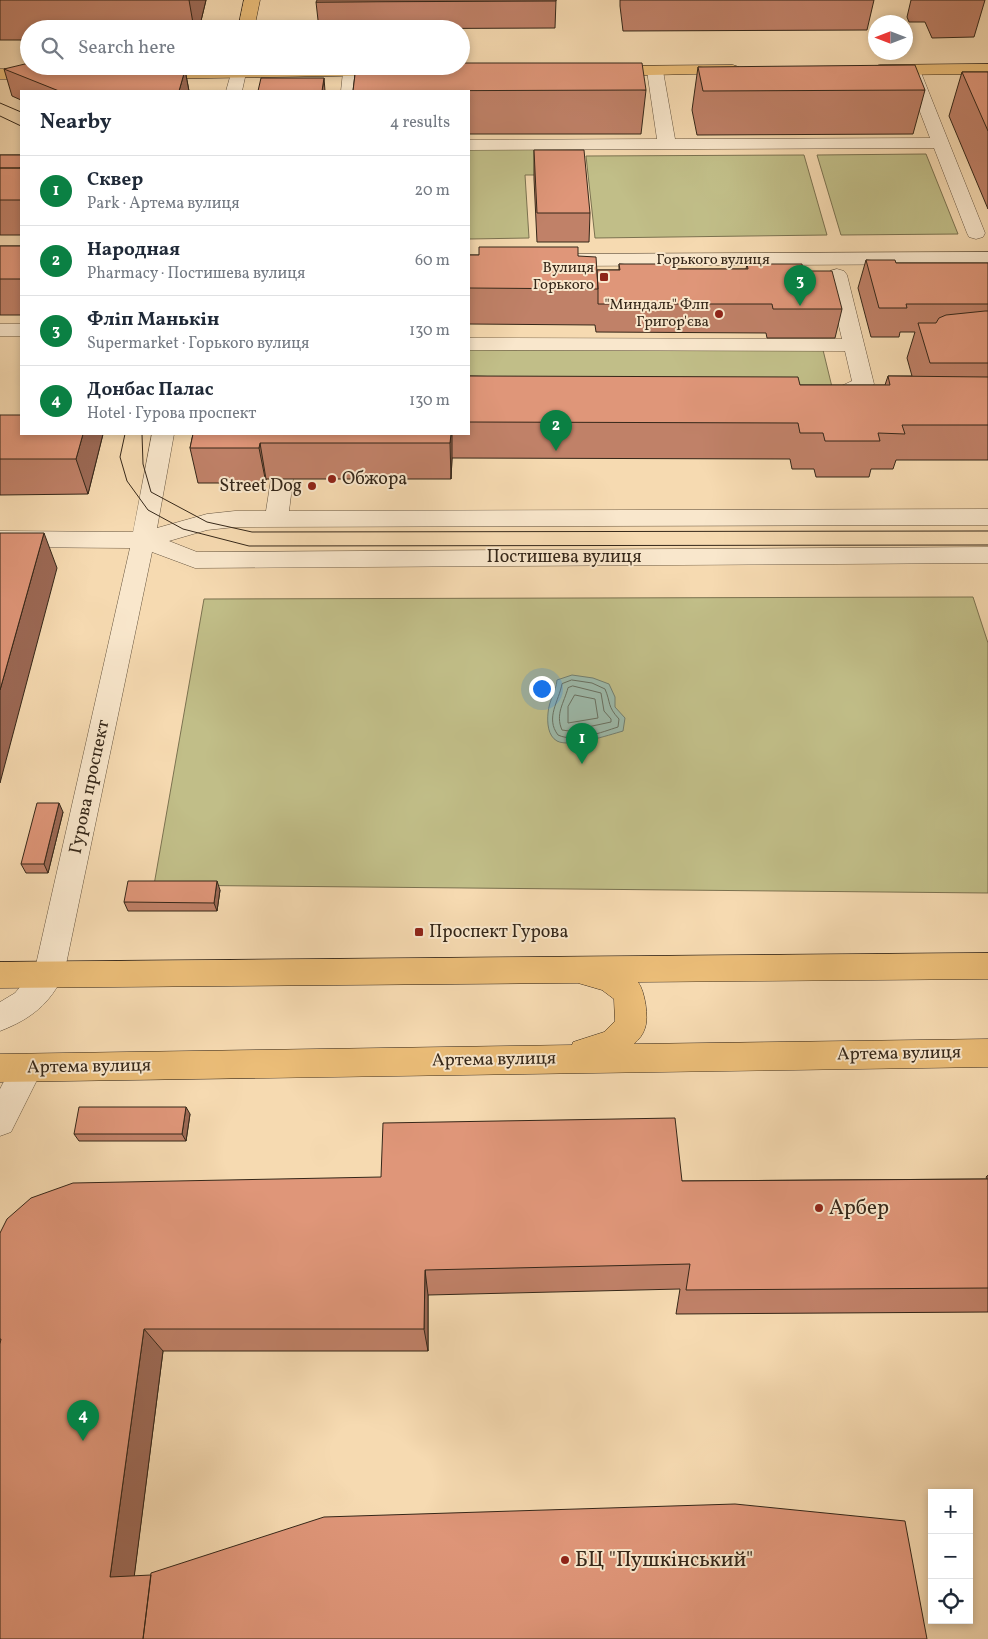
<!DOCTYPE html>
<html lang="en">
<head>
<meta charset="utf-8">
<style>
	:root { --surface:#fff; --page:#f6f6f7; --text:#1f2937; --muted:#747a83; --line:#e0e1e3; --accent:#0b8043 }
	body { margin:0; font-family:Vollkorn,serif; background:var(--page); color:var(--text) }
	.controls { position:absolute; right:15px; bottom:15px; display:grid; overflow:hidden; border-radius:0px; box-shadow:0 2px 8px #0003 }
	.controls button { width:45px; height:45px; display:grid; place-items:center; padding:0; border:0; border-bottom:1px solid var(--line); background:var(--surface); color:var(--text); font:25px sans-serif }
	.compass { position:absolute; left:868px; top:15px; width:45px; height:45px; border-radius:50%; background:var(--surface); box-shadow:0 2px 8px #0003; rotate:270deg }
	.you { position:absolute; left:541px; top:688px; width:18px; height:18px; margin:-12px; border:4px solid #fff; border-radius:50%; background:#1a73e8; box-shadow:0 0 0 8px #1a73e833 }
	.badge { display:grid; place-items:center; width:32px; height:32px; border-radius:50%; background:var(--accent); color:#fff; font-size:16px; font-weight:700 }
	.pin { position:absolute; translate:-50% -41px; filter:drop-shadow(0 1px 2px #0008) }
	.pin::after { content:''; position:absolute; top:26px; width:18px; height:15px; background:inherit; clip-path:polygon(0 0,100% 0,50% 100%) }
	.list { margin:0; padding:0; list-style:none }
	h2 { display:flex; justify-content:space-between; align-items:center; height:65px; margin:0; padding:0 20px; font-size:21px }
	h2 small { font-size:16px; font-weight:400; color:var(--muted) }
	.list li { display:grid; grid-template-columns:32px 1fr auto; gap:15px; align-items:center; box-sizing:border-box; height:70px; padding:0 20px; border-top:1px solid var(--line) }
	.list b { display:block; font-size:19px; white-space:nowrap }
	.list p { margin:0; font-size:16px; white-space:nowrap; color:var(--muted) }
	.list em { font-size:16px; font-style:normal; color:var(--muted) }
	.icon { flex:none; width:28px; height:28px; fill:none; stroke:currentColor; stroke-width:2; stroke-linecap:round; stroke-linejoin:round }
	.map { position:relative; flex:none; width:988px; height:1639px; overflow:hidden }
	.search { position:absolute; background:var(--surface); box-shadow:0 2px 8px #0003; left:20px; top:20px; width:450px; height:55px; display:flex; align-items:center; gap:12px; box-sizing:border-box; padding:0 18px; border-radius:28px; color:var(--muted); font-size:19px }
	.panel { position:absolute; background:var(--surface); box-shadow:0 2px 8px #0003; left:20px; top:90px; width:450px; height:345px; border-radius:0px }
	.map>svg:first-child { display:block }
	.green { fill:#c1be88; stroke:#7b7250 }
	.water { fill:#9dbbac; stroke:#738071 }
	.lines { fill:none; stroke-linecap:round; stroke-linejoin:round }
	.shore { stroke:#697162; stroke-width:1 }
	.minor-casing { stroke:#65543f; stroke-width:1 }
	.major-casing { stroke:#352719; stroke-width:1 }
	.minor { fill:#f9e7cc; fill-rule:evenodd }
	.major { fill:#ebbd78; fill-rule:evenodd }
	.tram { stroke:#352719; stroke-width:1 }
	.wall { fill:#c08168; stroke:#352719 }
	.shaded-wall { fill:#9c6955; stroke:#352719 }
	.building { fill:#df9679; stroke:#352719 }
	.poi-dot { fill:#8f2418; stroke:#f9e7cc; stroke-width:2 }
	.labels { text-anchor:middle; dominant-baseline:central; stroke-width:4; stroke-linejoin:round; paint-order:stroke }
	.far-street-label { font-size:15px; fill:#352719; stroke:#f9e7cc }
	.far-poi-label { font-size:15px; fill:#352719; stroke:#f9e7cc; text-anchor:end }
	.poi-label { font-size:18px; fill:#352719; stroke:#f9e7cc; text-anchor:start }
	.street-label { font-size:18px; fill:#352719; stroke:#f9e7cc }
	.near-poi-label { font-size:21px; fill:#352719; stroke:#f9e7cc; text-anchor:start }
</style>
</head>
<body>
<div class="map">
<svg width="988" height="1639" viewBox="0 0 988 1639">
	<rect width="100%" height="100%" fill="#f6dab1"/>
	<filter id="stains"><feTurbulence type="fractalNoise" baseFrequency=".004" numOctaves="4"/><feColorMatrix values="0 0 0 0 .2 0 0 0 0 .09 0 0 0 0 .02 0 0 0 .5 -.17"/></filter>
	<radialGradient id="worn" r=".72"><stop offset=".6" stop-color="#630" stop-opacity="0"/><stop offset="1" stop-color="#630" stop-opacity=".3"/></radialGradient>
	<path class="green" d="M 577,148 L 579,175 L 525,175 L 529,238 L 469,239 L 469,149 Z
		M 926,154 L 958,234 L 841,235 L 817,155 Z
		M 804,155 L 827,235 L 595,238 L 586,156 Z
		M 469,349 L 823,350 L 832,387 L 469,386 Z
		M 973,597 L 988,643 L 988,893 L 154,885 L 204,599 Z"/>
	<path class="water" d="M 572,675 L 593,678 L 609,684 L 615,697 L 615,707 L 625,718 L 623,731 C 609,735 570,748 557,741 C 548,736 547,723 548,713 C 549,700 556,692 557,680 Z"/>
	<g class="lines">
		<path class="shore" d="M 572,680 L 592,683 L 605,689 C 611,703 607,706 619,719 L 618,727 C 602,732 575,743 558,735 C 545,718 559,701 562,684 Z
			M 573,686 L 601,693 L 604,711 L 611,719 L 611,722 L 569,731 L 562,730 C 555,714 564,703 568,688 Z
			M 575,695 L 595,699 L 598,718 L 568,723 L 568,707 Z"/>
		<g class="minor-casing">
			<path id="minor" d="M 912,65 L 918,67 L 920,70 L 985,233 L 983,237 L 976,239 L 969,237 L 967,233 L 934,148 L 469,150 L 469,140 L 657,139 L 647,71 L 649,68 L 661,68 L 663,71 L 675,139 L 930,138 L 904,70 L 906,67 Z
				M 351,67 L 357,69 L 359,72 L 357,91 L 341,91 L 343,72 L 345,69 Z
				M 238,68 L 244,70 L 246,73 L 242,91 L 226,91 L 232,70 Z
				M 988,252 L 988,264 L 560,266 L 553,264 L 550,260 L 553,256 L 560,254 Z
				M 837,269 L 844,271 L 847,275 L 874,384 C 863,401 835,403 818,399 L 814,394 L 818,389 L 839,387 L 852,381 L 845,351 L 469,350 L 469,338 L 842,339 L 827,275 L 830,271 Z
				M 0,324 L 21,324 L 21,336 L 0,336 Z
				M 152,434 L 174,434 L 157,528 L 207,514 L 235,511 L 266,511 L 271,479 L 274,474 L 282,471 L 290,474 L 293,479 L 289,511 L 988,509 L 988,525 L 235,527 L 207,530 L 169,541 L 197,552 L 988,547 L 988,563 L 195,568 L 152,552 L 64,974 C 50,1004 31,1019 0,1031 L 0,1002 L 15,993 L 35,969 L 130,548 L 0,547 L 0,531 L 133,532 Z
				M 27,1054 L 38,1058 L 43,1068 L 11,1132 L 0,1136 L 0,1089 L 16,1058 Z"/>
		</g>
		<g class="major-casing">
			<path id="major" d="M 244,0 L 260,0 L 254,29 L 238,29 Z
				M 988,64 L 988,74 L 879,75 L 873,73 L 871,70 L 873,67 L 879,65 Z
				M 733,65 L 739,67 L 741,70 L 739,73 L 606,76 L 600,74 L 598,71 L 600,68 L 606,66 Z
				M 393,67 L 399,69 L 401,72 L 399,75 L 149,79 L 143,77 L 141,74 L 143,71 L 149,69 Z
				M 0,69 L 43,69 L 49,71 L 51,74 L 49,77 L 43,79 L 0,79 Z
				M 988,953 L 988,979 L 638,982 C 645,991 649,1018 645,1028 C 643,1035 639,1039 634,1044 L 988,1039 L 988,1067 L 0,1082 L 0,1054 L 572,1045 L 573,1042 L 604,1032 L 615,1021 L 614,999 L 602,990 L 578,983 L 0,988 L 0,962 Z"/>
		</g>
		<use href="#minor" class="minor"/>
		<use href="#major" class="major"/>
		<path class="tram" d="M 0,103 L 21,112
			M 0,116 L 21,126
			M 125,434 L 120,457 L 127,481 L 148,510 L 183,529 L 249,546 L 988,545
			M 142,434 L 143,464 L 151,492 L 207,522 L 252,532 L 988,531"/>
	</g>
	<path class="wall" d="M 0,0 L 206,0 L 199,29 L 29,29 L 29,40 L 0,40 Z
		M 556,0 L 555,28 L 319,29 L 316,2 Z
		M 620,0 L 874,0 L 867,30 L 623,31 L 620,6 Z
		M 911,0 L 985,0 L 974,37 L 932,38 L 925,22 L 909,22 L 907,17 Z
		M 356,66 L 646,90 L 641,134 L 469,134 L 469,91 L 353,91 Z
		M 698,67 L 925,90 L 913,134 L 697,135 L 692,110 Z
		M 4,69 L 96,71 L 185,70 L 189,91 L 21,91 L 21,100 L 12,96 Z
		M 962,72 L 988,72 L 988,209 L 949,116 Z
		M 534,150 L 590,213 L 589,242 L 537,242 L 534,179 Z
		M 0,155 L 21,155 L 21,235 L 0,235 Z
		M 0,246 L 21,246 L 21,315 L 0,315 Z
		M 469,255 L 578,256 L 597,270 L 619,270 L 619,264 L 676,269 L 746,269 L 747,264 L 803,271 L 842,309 L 835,338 L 767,338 L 766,333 L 596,332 L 595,325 L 469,324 Z
		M 866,260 L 896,263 L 988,263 L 988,460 L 896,460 L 893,469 L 871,469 L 869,477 L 816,477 L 814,469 L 792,469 L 790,459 L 452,458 L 451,479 L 266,479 L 266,483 L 198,483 L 190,448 L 193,434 L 469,434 L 469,376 L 800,385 L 885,385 L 888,376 L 912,376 L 907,358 L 915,332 L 900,332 L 899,337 L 871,337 L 858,288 Z
		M 0,415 L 21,434 L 103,434 L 88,494 L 0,495 Z
		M 63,812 L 48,873 L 26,873 L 21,864 Z
		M 220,890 L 217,911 L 128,911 L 124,902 Z
		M 190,1114 L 186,1141 L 79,1141 L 74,1134 Z
		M 988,1175 L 988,1312 L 676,1314 L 680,1289 L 428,1295 L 428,1351 L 163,1351 L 134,1576 L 0,1639 L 0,1233 L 682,1181 L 987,1179 L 986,1177 Z"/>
	<path class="shaded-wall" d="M 189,0 L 206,0 L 199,29 L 194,29 Z
		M 87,66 L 95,66 L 101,91 L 72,71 Z
		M 185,70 L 189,91 L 179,91 Z
		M 324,78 L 325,91 L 322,91 Z
		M 83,434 L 103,434 L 88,494 L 76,459 Z
		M 451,434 L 452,434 L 452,458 L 451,479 L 450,443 Z
		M 260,443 L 266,479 L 266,483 L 259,448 Z
		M 44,533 L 57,568 L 0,783 L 0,690 Z
		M 59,803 L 63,812 L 48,873 L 44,864 Z
		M 217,881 L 220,890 L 217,911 L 214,903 Z
		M 186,1107 L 190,1114 L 186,1141 L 182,1134 Z
		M 425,1270 L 428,1295 L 428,1351 L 424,1329 Z
		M 144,1329 L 163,1351 L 133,1586 L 110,1577 Z"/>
	<path class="building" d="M 317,0 L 556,0 L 556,1 L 316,2 Z
		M 29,63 L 29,66 L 87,66 L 72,71 L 185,70 L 179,91 L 59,91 L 4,69 Z
		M 461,63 L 642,63 L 646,90 L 353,91 L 356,66 L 461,66 Z
		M 915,65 L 925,90 L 703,91 L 698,67 Z
		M 962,72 L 988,72 L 988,131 Z
		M 261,78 L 324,78 L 322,91 L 258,91 Z
		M 534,150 L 584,150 L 590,213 L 537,213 Z
		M 0,155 L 21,155 L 21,165 L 20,168 L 0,168 Z
		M 0,168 L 21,168 L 21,200 L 0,200 Z
		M 0,246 L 21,246 L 21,279 L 0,279 Z
		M 479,247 L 578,247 L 578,256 L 596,257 L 598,289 L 469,288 L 469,255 L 479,255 Z
		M 866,260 L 895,260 L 896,263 L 988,263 L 988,304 L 906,304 L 907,308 L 879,308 Z
		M 619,264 L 675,264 L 676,269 L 748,269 L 747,264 L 802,264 L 803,271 L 832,271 L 842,309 L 773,309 L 772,304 L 598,304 L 598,289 L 597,270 L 620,270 Z
		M 985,311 L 988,311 L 988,363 L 930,363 L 918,323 L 936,323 L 939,318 L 946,315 Z
		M 469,376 L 798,377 L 800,385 L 890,385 L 888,376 L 988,377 L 988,425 L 902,425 L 905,434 L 878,433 L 880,441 L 825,441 L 823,433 L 800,433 L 798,423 L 469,422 Z
		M 0,415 L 21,415 L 21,434 L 83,434 L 76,459 L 0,459 Z
		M 193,434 L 451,434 L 450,443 L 260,443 L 259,448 L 190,448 Z
		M 0,533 L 44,533 L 0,690 Z
		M 37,803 L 59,803 L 44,864 L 21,864 Z
		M 128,881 L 217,881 L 214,903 L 124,902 Z
		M 79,1107 L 186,1107 L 182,1134 L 74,1134 Z
		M 675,1118 L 682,1181 L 988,1179 L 988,1288 L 686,1290 L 690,1264 L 425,1270 L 424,1329 L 144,1329 L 110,1577 L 151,1575 L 143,1639 L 0,1639 L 0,1344 L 1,1339 L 0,1339 L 0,1233 L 7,1219 L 31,1198 L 73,1183 L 381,1177 L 383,1123 Z
		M 735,1504 L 905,1521 L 927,1639 L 143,1639 L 151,1573 L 324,1517 Z"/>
	<g class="poi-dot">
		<rect x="599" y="272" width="10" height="10" rx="2.5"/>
		<circle cx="719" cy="314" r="5"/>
		<circle cx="332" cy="479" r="5"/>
		<circle cx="312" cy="486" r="5"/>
		<rect x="414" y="927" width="10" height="10" rx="2.5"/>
		<circle cx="819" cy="1208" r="5"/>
		<circle cx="565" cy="1560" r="5"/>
	</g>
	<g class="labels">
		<g class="far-street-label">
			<text x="713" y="260">Горького вулиця</text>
		</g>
		<g class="far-poi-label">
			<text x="594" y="268">Вулиця<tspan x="594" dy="17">Горького</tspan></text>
			<text x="709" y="305">"Миндаль" Флп<tspan x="709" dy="17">Григор'єва</tspan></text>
		</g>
		<g class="poi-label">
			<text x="342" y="479">Обжора</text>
			<text x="302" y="486" text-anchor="end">Street Dog</text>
			<text x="429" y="932">Проспект Гурова</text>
		</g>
		<g class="street-label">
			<text x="564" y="557">Постишева вулиця</text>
			<text transform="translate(90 787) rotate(-78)">Гурова проспект</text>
			<text transform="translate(899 1054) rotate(-1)">Артема вулиця</text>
			<text transform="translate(494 1060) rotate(-1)">Артема вулиця</text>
			<text transform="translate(89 1067) rotate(-1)">Артема вулиця</text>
		</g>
		<g class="near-poi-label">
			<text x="829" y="1208">Арбер</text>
			<text x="575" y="1560">БЦ "Пушкінський"</text>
		</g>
	</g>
	<rect width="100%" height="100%" filter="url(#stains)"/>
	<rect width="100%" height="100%" fill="url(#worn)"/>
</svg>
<div class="controls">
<button>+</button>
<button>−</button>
<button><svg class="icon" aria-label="locate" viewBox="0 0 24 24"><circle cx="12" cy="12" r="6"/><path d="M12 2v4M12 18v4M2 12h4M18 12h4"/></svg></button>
</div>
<svg class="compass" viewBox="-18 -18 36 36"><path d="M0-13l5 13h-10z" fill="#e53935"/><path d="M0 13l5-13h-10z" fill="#747a83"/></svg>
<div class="you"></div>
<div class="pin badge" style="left:582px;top:764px">1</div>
<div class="pin badge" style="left:556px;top:451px">2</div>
<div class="pin badge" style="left:800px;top:306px">3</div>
<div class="pin badge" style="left:83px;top:1441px">4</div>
<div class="search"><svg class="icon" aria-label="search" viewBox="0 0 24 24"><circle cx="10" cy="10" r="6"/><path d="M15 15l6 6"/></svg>Search here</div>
<section class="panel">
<h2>Nearby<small>4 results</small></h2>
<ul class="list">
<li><span class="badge">1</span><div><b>Сквер</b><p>Park · Артема вулиця</p></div><em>20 m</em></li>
<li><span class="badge">2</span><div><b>Народная</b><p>Pharmacy · Постишева вулиця</p></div><em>60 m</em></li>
<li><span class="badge">3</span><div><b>Фліп Манькін</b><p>Supermarket · Горького вулиця</p></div><em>130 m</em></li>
<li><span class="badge">4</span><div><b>Донбас Палас</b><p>Hotel · Гурова проспект</p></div><em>130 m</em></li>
</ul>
</section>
</div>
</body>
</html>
